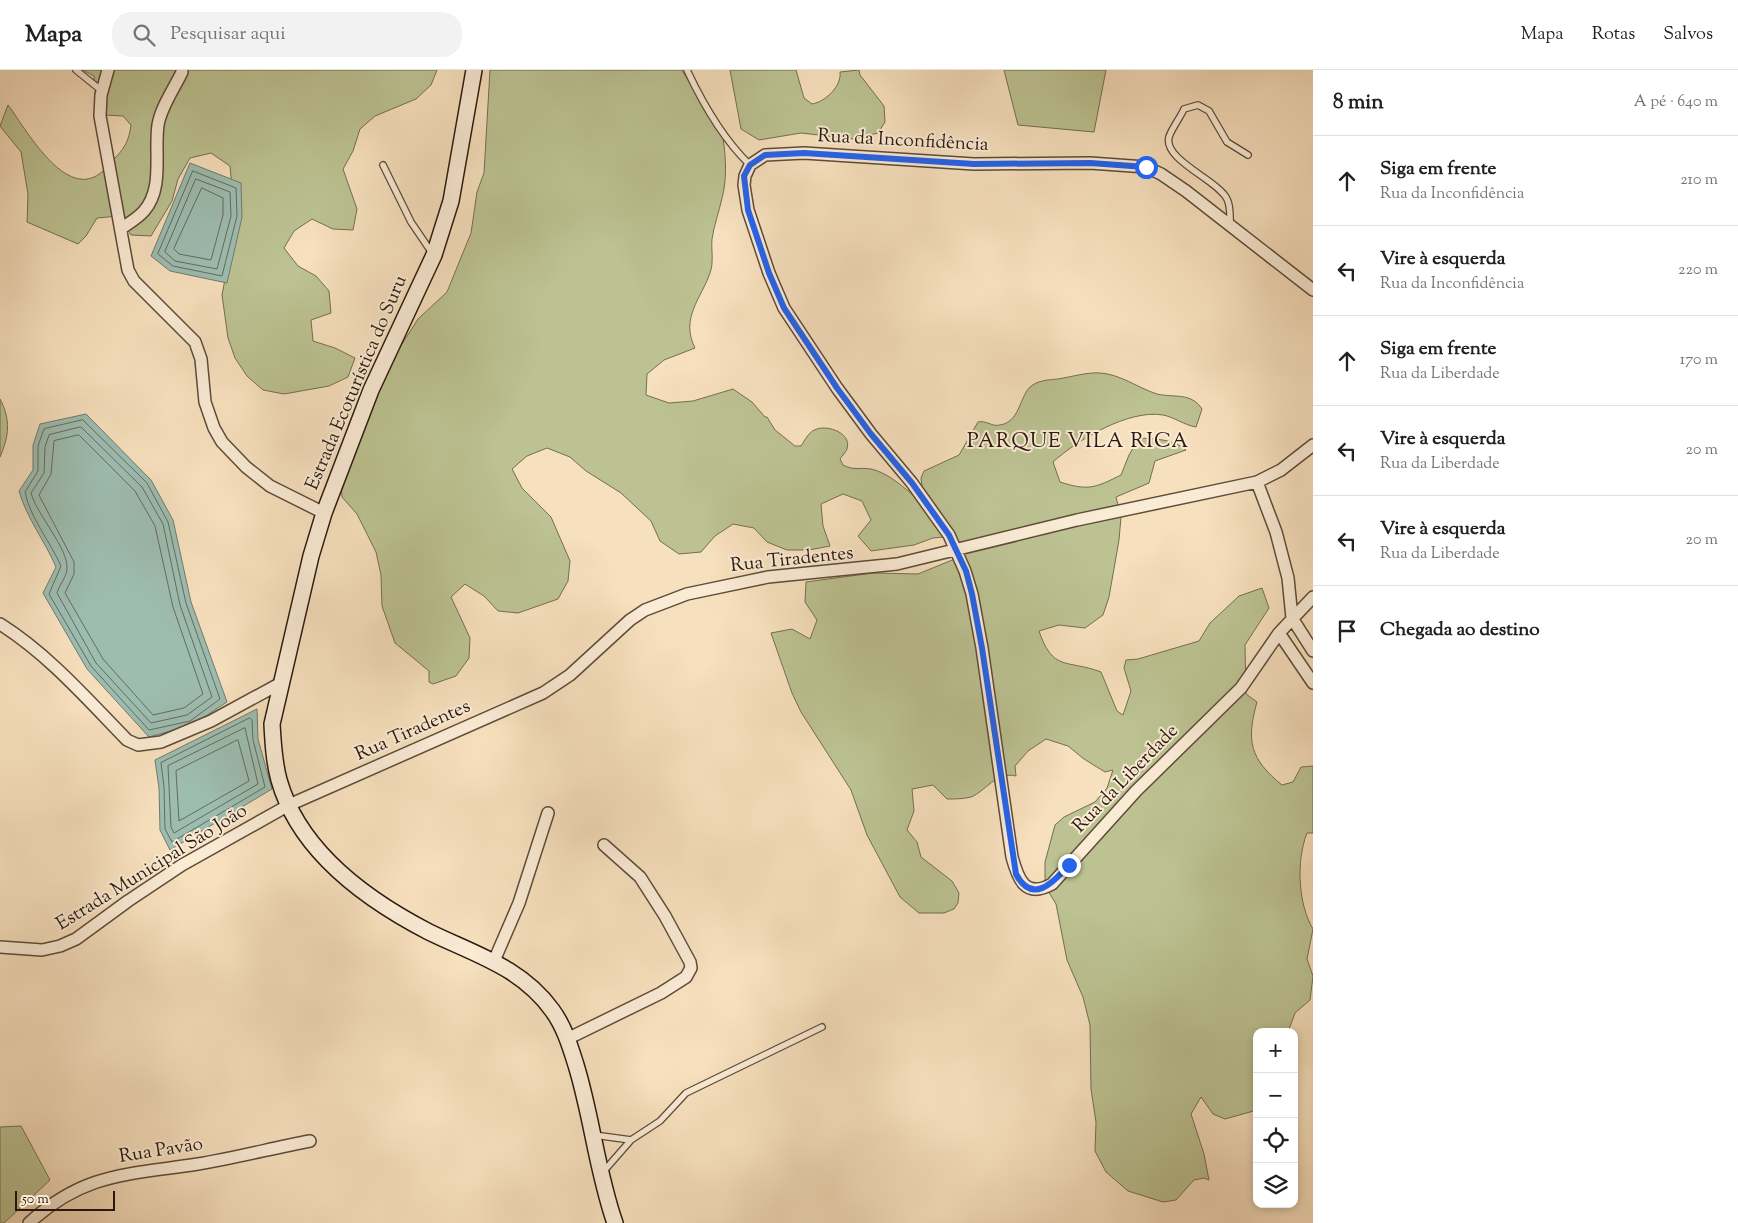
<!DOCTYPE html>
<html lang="pt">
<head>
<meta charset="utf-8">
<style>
	:root { --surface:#fff; --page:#f2f2f2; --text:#202124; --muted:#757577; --line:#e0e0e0 }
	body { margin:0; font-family:"Sorts Mill Goudy",serif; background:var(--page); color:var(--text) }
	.controls { position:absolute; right:15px; bottom:15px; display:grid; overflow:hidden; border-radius:10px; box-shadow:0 2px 8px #0003 }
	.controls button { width:45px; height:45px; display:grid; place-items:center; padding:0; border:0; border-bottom:1px solid var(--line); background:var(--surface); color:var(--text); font:25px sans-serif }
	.scale { position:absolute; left:15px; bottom:12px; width:100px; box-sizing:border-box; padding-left:5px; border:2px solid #2b190d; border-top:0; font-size:14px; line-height:18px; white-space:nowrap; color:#2b190d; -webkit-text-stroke:4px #faebd5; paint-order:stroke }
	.stop { position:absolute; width:15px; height:15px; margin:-11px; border:4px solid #2563eb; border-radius:50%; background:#fff }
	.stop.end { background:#2563eb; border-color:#fff; box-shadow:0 1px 5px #0008 }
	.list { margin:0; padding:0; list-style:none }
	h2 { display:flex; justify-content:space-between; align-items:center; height:65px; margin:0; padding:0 20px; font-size:21px }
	h2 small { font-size:16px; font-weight:400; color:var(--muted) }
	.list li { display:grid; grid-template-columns:32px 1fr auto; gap:15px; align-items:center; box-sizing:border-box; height:90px; padding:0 20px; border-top:1px solid var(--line) }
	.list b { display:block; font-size:19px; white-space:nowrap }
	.list p { margin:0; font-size:16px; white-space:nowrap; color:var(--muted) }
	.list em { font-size:16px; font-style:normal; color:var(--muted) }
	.icon { flex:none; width:28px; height:28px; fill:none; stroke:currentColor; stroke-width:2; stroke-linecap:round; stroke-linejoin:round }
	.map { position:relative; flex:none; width:1313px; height:1153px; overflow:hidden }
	header { display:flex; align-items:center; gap:30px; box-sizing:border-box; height:70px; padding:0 25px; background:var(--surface); border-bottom:1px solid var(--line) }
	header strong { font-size:24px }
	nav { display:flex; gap:28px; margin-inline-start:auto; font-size:18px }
	.search { width:350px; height:45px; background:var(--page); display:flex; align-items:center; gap:12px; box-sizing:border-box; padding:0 18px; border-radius:20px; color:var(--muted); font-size:19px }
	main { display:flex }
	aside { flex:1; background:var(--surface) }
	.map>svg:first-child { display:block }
	.green { fill:#bcc292; stroke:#746e50 }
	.water { fill:#9dbdb1; stroke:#6f7b6f }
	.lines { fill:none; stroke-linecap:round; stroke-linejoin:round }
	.shore { stroke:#646b5f; stroke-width:1 }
	.lane-casing { stroke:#5e4b39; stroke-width:8 }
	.street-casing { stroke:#5e4b39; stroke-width:14 }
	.secondary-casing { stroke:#2b190d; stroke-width:18 }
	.lane { stroke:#faebd5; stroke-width:5.5 }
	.street { stroke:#faebd5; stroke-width:11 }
	.secondary { stroke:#faebd5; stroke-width:15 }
	.route { stroke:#2563eb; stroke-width:6 }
	.labels { text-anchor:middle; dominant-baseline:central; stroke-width:4; stroke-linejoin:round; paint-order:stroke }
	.street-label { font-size:19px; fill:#2b190d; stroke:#faebd5 }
	.quarter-label { font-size:21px; letter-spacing:1px; fill:#2b190d; stroke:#faebd5 }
</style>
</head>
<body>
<header>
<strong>Mapa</strong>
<div class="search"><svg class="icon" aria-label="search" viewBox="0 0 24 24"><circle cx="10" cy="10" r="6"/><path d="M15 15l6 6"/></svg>Pesquisar aqui</div>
<nav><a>Mapa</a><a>Rotas</a><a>Salvos</a></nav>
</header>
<main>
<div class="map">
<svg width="1313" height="1153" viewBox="0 0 1313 1153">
	<rect width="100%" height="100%" fill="#f7e0be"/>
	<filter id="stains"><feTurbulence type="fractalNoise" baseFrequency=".004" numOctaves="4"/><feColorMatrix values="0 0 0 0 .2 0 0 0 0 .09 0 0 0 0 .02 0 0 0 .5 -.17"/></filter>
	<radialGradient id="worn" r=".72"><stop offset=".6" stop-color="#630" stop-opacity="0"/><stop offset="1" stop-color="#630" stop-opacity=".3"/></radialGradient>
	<path class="green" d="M 83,0 L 437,0 L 431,15 L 416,29 L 375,46 L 360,59 L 353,81 L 343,99 L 357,139 L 353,160 L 333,159 L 312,149 L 294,161 L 284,178 L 298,196 L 316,206 L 329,221 L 331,243 L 311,250 L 313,271 L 335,278 L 355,288 L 348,307 L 329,316 L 284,324 L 263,320 L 247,306 L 235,288 L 228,268 L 222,225 L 226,204 L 232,118 L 230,96 L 211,83 L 190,88 L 178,109 L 172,131 L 151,166 L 131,165 L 118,146 L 97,148 L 86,166 L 78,174 L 27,152 L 28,124 L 21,82 L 0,56 L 8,35 C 28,62 70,139 107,97 C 121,81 128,77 131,55 L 123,46 L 105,45 L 96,31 L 94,6 Z
		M 490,0 L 682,0 C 692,20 720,47 723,68 C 726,86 727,111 722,128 C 719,142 714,155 712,169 C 711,180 714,192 710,203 C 701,229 680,248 695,278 L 664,290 L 647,304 L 646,325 L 669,333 L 693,331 L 733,319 L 752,332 L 765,347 L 767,347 L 775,360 L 795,376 L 801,376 C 805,370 809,361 817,359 C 828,355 852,363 847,379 C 846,382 842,386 840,389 L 843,395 C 855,401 859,397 871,399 C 889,403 904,418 918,429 L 923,425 L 921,408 L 924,401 L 959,385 L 978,352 C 986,350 992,357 1000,355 C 1019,352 1019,330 1029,318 C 1037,310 1048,310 1058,309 C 1071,307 1087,302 1100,303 C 1120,304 1138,318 1157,324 C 1174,328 1191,322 1202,339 L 1196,357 C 1184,355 1174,347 1163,345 C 1129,339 1077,370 1053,392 L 1060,412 C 1088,421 1095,418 1121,405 L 1129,385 L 1139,368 C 1155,369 1174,369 1186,380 L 1155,391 L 1149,413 L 1116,427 L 1121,447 L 1119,470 L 1109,527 L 1103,545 L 1085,558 L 1059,555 L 1039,561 C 1053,602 1066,589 1101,602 L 1117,641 L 1123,645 L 1131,621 L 1124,598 L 1126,590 L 1138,589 L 1199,571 L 1210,553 L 1239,526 L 1262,518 L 1269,538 L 1245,575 L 1246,624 L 1257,632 C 1246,671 1250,689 1282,715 L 1293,712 L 1301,697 L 1313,696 L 1313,763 L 1307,763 C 1296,791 1298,834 1313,859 L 1307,889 L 1313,906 L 1310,930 L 1295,943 L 1288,962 L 1257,962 L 1257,1040 L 1225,1049 L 1213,1044 L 1201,1027 L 1191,1044 L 1204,1084 L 1209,1110 L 1204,1108 L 1194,1110 L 1176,1130 L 1163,1132 L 1128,1121 L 1106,1102 L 1095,1081 L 1096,1052 L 1091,1019 L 1090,955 L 1083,927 L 1067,890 L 1056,834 L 1045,816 L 1045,792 L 1055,755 L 1064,747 L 1095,732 L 1107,718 L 1113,700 L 1105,702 L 1084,689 L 1068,676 L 1046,669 L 1028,681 L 1015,696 L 1016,706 C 996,701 986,721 971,727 C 964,729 954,729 947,729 L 933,715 L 912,719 L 914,741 L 907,760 L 917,772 L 921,787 L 952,811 L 959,823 L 958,833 L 954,839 L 944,843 L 919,843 L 900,827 L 867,765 L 851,720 L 801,642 L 792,623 L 771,563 L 792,559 L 810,569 L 817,550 L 805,532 L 806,512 L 873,503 L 918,504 L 962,486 L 955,466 L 933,468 L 914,475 L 871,481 L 858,466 L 871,450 L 862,431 L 843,424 L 821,434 L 823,456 L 830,476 L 809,480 L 787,480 L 767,472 L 754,458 L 733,454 L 715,466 L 701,482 L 679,484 L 660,471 L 651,451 L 621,423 L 586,401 L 570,387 L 547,378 L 527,386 L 512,399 L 522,418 L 551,447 L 570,491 L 568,511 L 558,529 L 518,543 L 498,541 L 484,526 L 465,514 L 451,527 L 470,568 L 469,588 L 456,606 L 433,614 L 429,612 L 429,601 L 395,573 L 382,536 L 381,505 L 376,482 L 357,444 L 342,427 L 340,405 L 381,307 L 418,249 L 447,222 L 471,163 L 477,122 L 484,103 Z
		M 730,0 L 796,0 L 804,28 L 812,34 C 825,32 842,16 840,2 L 859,0 L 860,5 L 884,36 L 885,52 L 878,63 L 854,69 L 801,63 L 759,70 L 741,59 Z
		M 1004,0 L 1106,0 L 1094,62 L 1018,55 Z
		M 0,329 C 11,350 9,366 0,387 Z
		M 21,1056 L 50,1110 L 4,1153 L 0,1153 L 0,1057 Z"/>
	<path class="water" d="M 190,93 L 241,113 L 242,147 L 227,213 L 170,201 L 151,186 Z
		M 86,344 L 151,410 L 173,450 L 191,532 L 227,632 L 192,655 L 149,667 L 87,599 L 43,523 L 56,497 C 45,471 27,449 19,421 L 33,400 L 33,375 L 40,354 Z
		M 257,639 L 258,669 L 272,719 L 170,780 L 160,760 L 159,718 L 155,690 Z"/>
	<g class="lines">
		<path class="shore" d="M 193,101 L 236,118 L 237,146 L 222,206 L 173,196 L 158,184 Z
			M 196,109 L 230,122 L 231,146 L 217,199 L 175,191 L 165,182 Z
			M 202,118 L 223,128 L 223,145 L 211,190 L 179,184 L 174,179 Z
			M 83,350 L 147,413 L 168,452 L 186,533 L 220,629 L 190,651 L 149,660 L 91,596 L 49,524 L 61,496 C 50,471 30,448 25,422 L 38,401 L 38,376 L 44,359 Z
			M 81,357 L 142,417 L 163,454 L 180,535 L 212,627 L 187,645 L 151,653 L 96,593 L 57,523 C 59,515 67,507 67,498 C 68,478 37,445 31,423 L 44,403 L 45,377 L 49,365 Z
			M 79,365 L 135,421 L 155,456 L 173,537 L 203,624 L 184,638 L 153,645 L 103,589 L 65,523 L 74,504 L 74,492 L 39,425 L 51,404 L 54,371 Z
			M 250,648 L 252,650 L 253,670 L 265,717 L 172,772 L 165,759 L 164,717 L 161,693 Z
			M 245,658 L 258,714 L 174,763 L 171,757 L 168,696 Z
			M 238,670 L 249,711 L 179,751 L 176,701 Z"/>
		<g class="lane-casing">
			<path id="lane" d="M 76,0 L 102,21
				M 687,0 C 703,34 723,69 750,95
				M 383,95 L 411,152 L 432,183
				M 1230,156 C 1230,147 1231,137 1227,129 C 1218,110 1163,90 1169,67 C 1172,58 1180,48 1184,39 L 1198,35 L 1209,41 L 1227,72 L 1248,85
				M 594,1065 L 631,1070
				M 603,1102 L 631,1070 L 660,1051 L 686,1023 L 822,957"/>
		</g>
		<g class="street-casing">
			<path id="street" d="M 108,0 L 101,25 L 100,46 L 128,200 L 134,211 L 195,272 L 201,289 L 205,332 L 214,358 L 222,372 L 246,397 L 270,416 L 324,443
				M 122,158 C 129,153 138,148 144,141 C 164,118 154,83 158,55 C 161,37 174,19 182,2
				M 1313,220 L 1186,121 L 1161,104 L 1146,97 L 1090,93 L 974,94 L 804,83 L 765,85 L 750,95 L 745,106 L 744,115 L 748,140 L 769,203 L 784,238 L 837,318 L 871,364 L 912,413 L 949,465 L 965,501 L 972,524 L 982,578 L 1012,787 C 1018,809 1025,829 1052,814 L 1136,721 L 1241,618 L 1279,563 L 1313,527
				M 1257,412 L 1276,462 L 1288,508 L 1292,548 L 1313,581
				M 0,554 C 49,585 87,629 127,670 L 138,675 L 161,672 L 211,651 L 281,613
				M 1279,563 L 1313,613
				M 0,877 L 42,880 L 60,876 L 76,869 L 128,831 L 182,795 L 289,735 L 543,623 L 570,605 L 630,550 L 645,540 L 687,524 L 768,507 L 897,494 L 1077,450 L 1257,412 L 1281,400 L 1313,375
				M 494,891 L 519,833 L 548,743
				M 567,969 L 661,923 L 686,907 L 691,898 L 690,892 L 665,846 L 640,807 L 604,775
				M 29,1153 C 85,1102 128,1105 198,1094 C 235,1088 273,1078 310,1071"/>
		</g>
		<g class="secondary-casing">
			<path id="secondary" d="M 474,0 L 451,131 L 434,185 L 371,320 L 324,443 L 311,486 L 272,654 C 273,673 274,692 279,710 C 299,781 367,830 429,862 C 474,884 521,897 552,940 C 564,956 570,976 576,995 C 592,1047 597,1102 615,1153"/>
		</g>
		<use href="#lane" class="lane"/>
		<use href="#street" class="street"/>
		<use href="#secondary" class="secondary"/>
	</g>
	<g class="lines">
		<path class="route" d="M 1069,795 C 1053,813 1032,835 1016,804 L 982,578 L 972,524 L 966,501 L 949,465 L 912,413 L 871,364 L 837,318 L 784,238 L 769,203 L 748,140 L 744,106 L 750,95 L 765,85 L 804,83 L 974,94 L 1090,93 L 1146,97"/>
	</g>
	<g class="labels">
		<g class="street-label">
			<text transform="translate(903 71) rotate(3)">Rua da Inconfidência</text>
			<text transform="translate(357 313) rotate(-67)">Estrada Ecoturística do Suru</text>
			<text transform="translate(792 490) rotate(-6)">Rua Tiradentes</text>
			<text transform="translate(413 661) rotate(-24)">Rua Tiradentes</text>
			<text transform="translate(1126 709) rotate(-46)">Rua da Liberdade</text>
			<text transform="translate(152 798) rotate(-32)">Estrada Municipal São João</text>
			<text transform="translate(161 1081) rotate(-9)">Rua Pavão</text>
		</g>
		<g class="quarter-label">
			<text x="1078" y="372">PARQUE VILA RICA</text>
		</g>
	</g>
	<rect width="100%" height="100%" filter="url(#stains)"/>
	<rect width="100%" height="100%" fill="url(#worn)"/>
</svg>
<div class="controls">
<button>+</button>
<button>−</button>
<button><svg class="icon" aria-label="locate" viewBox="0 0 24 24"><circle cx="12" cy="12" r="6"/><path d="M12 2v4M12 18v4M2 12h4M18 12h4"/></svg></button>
<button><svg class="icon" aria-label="layers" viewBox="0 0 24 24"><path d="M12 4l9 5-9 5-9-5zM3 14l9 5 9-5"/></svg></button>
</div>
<div class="scale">50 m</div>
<div class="stop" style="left:1146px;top:97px"></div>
<div class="stop end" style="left:1069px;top:795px"></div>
</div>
<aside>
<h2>8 min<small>A pé · 640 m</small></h2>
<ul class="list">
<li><svg class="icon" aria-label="ahead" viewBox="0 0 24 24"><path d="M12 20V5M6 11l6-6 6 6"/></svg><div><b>Siga em frente</b><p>Rua da Inconfidência</p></div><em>210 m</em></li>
<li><svg class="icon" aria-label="left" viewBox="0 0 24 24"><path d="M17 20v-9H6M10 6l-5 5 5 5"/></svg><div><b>Vire à esquerda</b><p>Rua da Inconfidência</p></div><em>220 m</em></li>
<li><svg class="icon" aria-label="ahead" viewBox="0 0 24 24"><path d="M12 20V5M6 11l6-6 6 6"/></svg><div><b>Siga em frente</b><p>Rua da Liberdade</p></div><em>170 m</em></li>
<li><svg class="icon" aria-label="left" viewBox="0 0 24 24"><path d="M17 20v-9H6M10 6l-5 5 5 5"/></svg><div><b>Vire à esquerda</b><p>Rua da Liberdade</p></div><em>20 m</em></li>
<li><svg class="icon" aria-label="left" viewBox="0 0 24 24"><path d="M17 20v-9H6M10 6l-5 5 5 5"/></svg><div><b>Vire à esquerda</b><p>Rua da Liberdade</p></div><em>20 m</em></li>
<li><svg class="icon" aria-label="arrive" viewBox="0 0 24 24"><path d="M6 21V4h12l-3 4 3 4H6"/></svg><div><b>Chegada ao destino</b></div></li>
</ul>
</aside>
</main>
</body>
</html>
